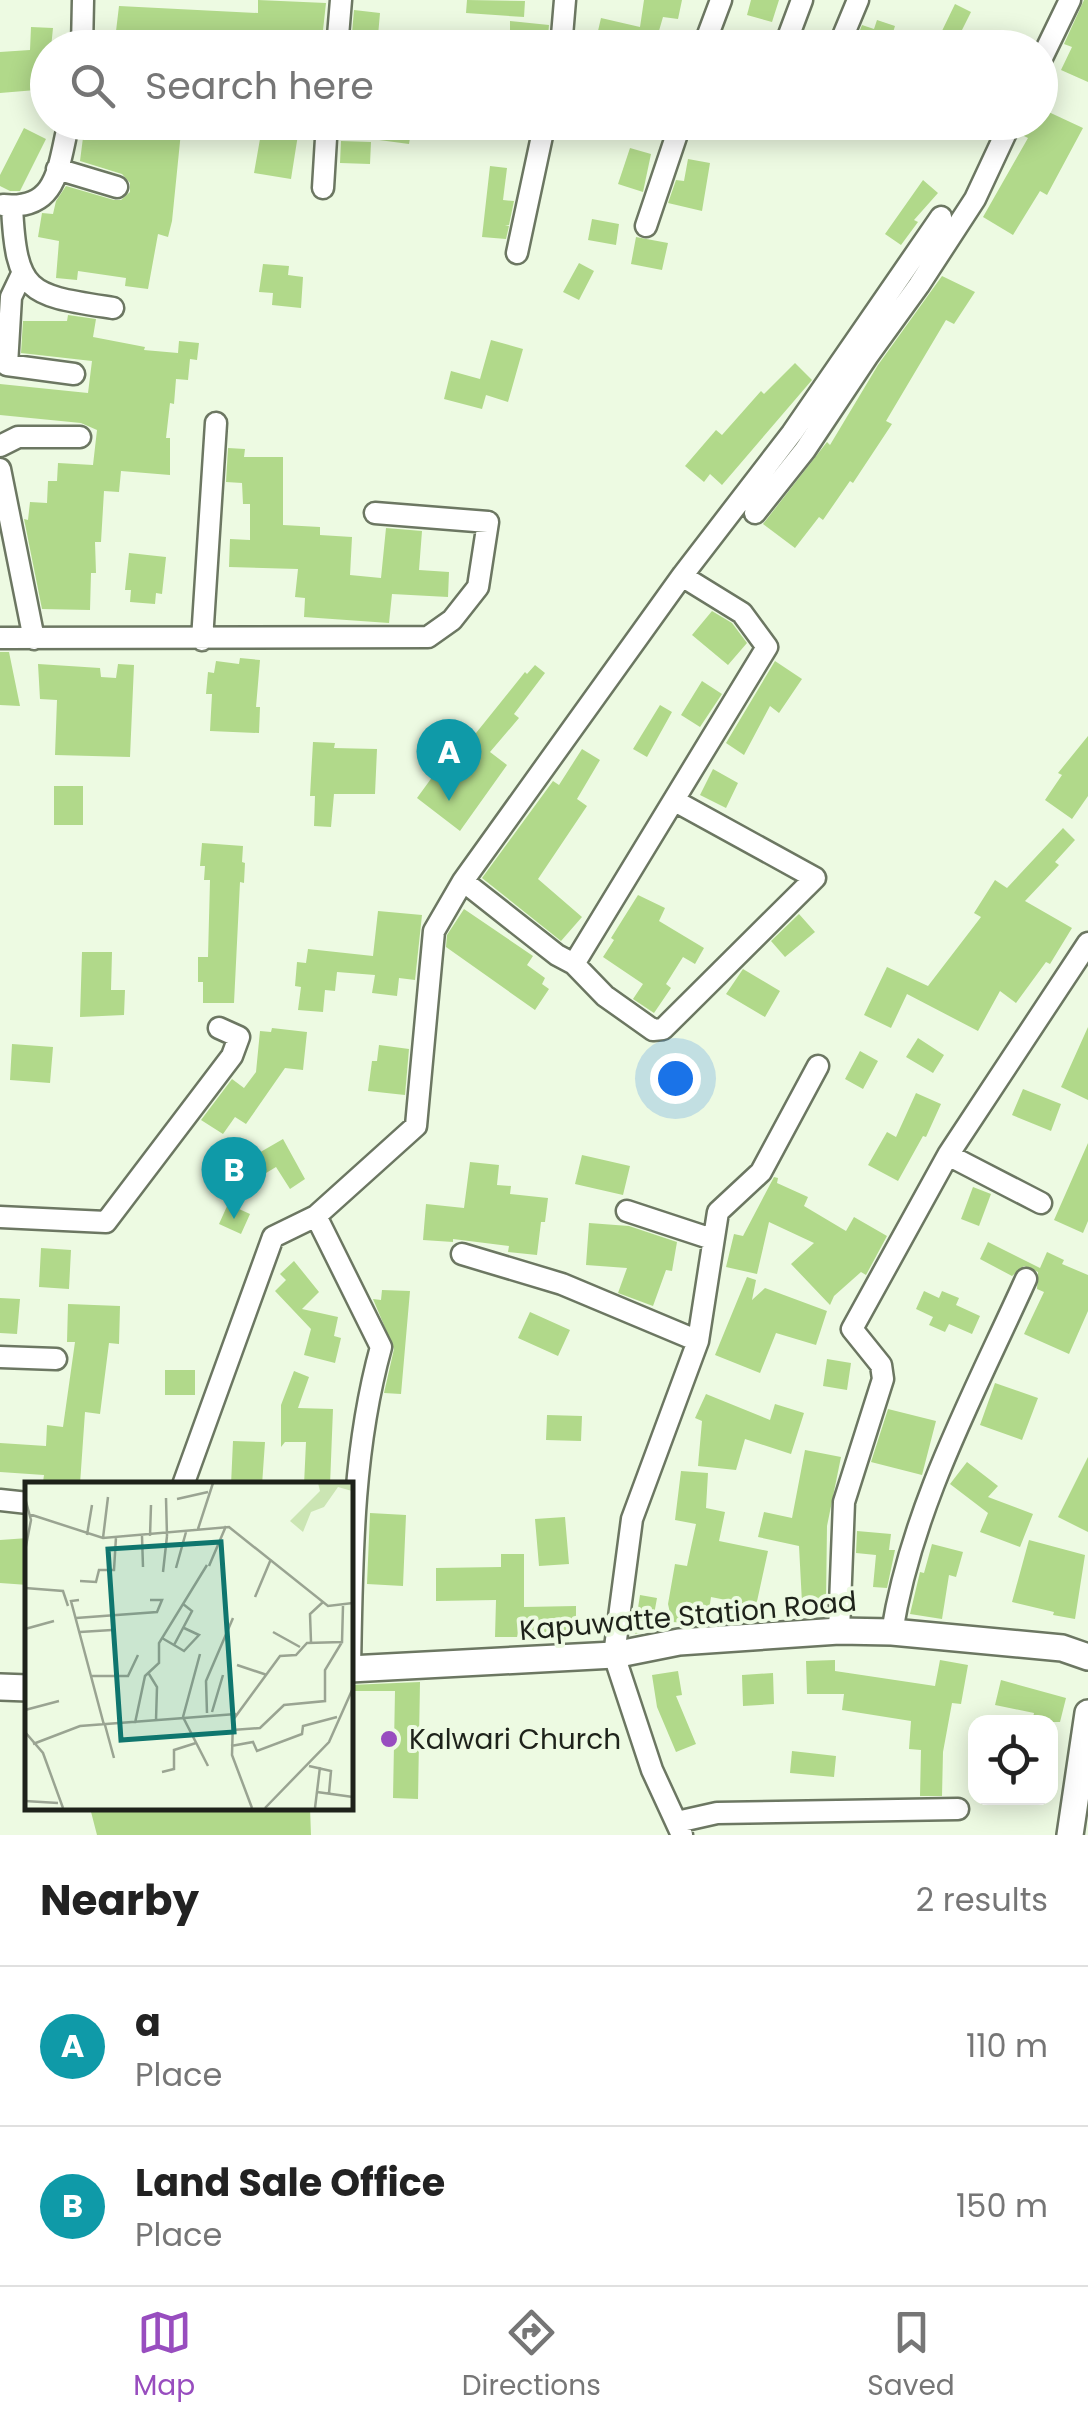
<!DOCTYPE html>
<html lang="en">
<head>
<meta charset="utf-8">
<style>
	:root { --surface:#fff; --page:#f6f6f6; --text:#222; --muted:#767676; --line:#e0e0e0; --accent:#984dbf }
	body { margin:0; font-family:Poppins,sans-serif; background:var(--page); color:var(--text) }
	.controls { position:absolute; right:30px; bottom:30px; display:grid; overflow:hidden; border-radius:20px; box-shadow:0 5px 25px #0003 }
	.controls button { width:90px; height:90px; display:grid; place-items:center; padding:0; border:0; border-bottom:2px solid var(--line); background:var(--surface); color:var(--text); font:50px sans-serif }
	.you { position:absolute; left:675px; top:1078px; width:35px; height:35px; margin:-25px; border:8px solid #fff; border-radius:50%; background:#1a73e8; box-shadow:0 0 0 15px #1a73e833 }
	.badge { display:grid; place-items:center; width:65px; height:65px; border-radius:50%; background:var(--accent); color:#fff; font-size:32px; font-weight:700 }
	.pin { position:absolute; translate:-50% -82px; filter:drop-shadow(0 2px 5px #0008) }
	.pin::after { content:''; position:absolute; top:52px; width:35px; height:30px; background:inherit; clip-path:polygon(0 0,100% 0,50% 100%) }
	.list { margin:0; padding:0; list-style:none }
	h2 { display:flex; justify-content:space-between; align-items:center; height:130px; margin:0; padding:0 40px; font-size:42px }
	h2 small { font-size:32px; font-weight:400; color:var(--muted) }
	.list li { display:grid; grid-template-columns:65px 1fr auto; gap:30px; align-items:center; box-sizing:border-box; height:160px; padding:0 40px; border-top:2px solid var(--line) }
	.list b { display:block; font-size:38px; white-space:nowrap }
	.list p { margin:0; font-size:32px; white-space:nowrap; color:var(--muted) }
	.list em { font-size:32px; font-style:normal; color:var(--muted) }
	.icon { flex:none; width:55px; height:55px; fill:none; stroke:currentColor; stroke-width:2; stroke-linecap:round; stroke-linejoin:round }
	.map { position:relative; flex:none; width:1088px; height:1835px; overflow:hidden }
	.search { position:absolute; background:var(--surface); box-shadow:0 5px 25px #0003; left:30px; right:30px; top:30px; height:110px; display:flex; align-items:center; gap:25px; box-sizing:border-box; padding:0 35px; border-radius:55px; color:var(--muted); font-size:38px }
	.sheet { height:450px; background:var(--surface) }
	nav { display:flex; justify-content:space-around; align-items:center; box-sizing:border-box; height:140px; border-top:2px solid var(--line); background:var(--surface); font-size:28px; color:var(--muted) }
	nav a { display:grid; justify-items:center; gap:5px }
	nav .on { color:var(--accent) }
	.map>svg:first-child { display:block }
	.building { fill:#b1d98a }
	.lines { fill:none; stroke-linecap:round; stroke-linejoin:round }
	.minor-casing { stroke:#6c7762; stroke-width:25 }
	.tertiary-casing { stroke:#6c7762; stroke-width:30 }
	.minor { stroke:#fff; stroke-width:20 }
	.tertiary { stroke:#fff; stroke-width:25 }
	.poi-dot { fill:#984dbf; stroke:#edfae2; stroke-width:4 }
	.labels { text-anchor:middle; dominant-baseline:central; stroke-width:8; stroke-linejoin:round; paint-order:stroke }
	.street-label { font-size:28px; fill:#1e221a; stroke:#edfae2 }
	.poi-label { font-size:28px; fill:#1e221a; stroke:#edfae2; text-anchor:start }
	.inset-road { fill:none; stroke:#9aa492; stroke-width:2.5 }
	.view { fill:#0f766e; fill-opacity:0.15; stroke:#0f766e; stroke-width:5 }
	.inset-edge { fill:none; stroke:#1e221a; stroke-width:5 }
</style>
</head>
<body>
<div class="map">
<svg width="1088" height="1835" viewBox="0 0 1088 1835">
	<rect width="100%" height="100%" fill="#edfae2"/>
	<path class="building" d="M 258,0 L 326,3 L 321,48 L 114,48 L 119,6 L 258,13 Z
		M 467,0 L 525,1 L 524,17 L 466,13 Z
		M 644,0 L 682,0 L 678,19 L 663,17 L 654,48 L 594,48 L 601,18 L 640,27 Z
		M 751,0 L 779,0 L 772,22 L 747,15 Z
		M 1084,0 L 1088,0 L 1088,82 L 1061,70 L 1072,47 L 1064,44 Z
		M 955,4 L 971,12 L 956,42 L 940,35 Z
		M 354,10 L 380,13 L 377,47 L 351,45 Z
		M 877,20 L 895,26 L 888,48 L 853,48 L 862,25 L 874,29 Z
		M 510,21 L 549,25 L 547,48 L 527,48 L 528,39 L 510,39 Z
		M 31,27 L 53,28 L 51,48 L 48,48 L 48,89 L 0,93 L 0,52 L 30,50 Z
		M 1040,108 L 1083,128 L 1047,195 L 1040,191 L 1013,235 L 983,217 L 1028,138 L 1020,134 L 1025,122 L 1040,122 Z
		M 85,122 L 182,122 L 172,221 L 168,237 L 158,234 L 148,289 L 125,286 L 126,278 L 78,271 L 77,280 L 56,278 L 59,241 L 38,237 L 42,213 L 53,214 L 56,201 L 66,186 L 114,200 L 121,200 L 130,192 L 130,183 L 122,174 L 80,161 Z
		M 263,122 L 300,122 L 291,179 L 254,173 Z
		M 381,122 L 412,125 L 409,144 L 379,140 Z
		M 24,128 L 46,139 L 20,191 L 10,191 L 0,186 L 0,175 Z
		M 341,141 L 371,142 L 370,164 L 340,163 Z
		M 630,148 L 651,154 L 643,192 L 618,184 Z
		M 688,159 L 710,163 L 702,211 L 668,203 L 676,180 L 684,181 Z
		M 490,166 L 507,168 L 503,200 L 514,201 L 509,225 L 505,225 L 509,226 L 506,239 L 482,237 Z
		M 923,180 L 938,193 L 914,220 L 918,222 L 901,245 L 885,234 Z
		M 592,219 L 619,224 L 616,245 L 588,240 Z
		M 636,237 L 668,243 L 662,270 L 631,264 Z
		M 579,263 L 594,271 L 579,300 L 563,292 Z
		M 263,264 L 289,266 L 288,275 L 303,277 L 301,308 L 272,305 L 273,293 L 259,292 Z
		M 942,276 L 975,292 L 954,324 L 946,320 L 886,421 L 892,424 L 853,483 L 850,481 L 823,520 L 819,517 L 795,548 L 763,524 L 827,442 L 830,445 L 878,365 Z
		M 68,315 L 96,319 L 93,337 L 145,347 L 144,350 L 178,353 L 179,341 L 199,343 L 197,360 L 190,359 L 188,380 L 176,379 L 174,404 L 170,403 L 166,438 L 170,438 L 170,475 L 121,471 L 119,492 L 104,491 L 101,542 L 95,542 L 96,573 L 91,573 L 90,610 L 42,609 L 24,519 L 28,520 L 30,502 L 47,503 L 48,481 L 57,481 L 58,463 L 93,465 L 97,430 L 81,423 L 0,415 L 0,384 L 88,393 L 92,361 L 21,353 L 23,321 L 67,321 Z
		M 491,340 L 523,349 L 508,402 L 486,395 L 482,409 L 444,399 L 451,371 L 480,379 Z
		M 795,363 L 812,380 L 722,485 L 710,474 L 704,482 L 685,466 L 716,430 L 722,435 L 761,391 L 764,394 Z
		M 228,448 L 245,449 L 244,457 L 283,457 L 283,525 L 320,527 L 320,535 L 352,537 L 350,575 L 381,578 L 386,528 L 422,531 L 419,570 L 449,572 L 448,597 L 392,594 L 389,623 L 304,617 L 305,598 L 295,597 L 298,569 L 229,567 L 230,539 L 250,540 L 250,504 L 243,504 L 242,483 L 226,482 Z
		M 129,553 L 166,557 L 162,594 L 156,593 L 155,604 L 130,602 L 131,590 L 125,590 Z
		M 712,611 L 732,623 L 747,643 L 728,665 L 692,635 Z
		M 0,652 L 9,652 L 20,706 L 0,705 Z
		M 240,658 L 260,660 L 256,707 L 260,707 L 259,733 L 210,731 L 212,694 L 206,694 L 208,672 L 214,673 L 216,661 L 239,664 Z
		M 775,661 L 802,679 L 779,713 L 770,706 L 744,755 L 726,743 Z
		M 38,664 L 100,668 L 101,677 L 116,678 L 118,664 L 134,665 L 130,757 L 55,755 L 57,700 L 40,699 Z
		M 535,665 L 545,673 L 514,714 L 519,718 L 490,752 L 507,765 L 460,831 L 417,798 L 465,732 L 472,738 L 525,672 L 527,674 Z
		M 702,681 L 722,694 L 700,727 L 681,715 Z
		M 660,705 L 672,712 L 647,757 L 633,749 Z
		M 1088,736 L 1088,796 L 1072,819 L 1045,800 L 1062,775 L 1058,773 Z
		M 313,742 L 335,743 L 334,748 L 377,749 L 375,794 L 334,794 L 331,827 L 314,826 L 315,796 L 310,796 Z
		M 582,749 L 600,760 L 577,799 L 587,806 L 538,879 L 582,917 L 561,941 L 482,878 L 553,781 L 559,785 Z
		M 713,769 L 738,783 L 726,808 L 700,795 Z
		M 54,786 L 83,786 L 83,825 L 54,825 Z
		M 1063,828 L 1075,840 L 1055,862 L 1059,865 L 1025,901 L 1072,928 L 1050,964 L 1046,962 L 1016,1003 L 1000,991 L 978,1031 L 907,994 L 891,1028 L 864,1015 L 887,967 L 928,986 L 981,917 L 974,913 L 995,880 L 1007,888 Z
		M 202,843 L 243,846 L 242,862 L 245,863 L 244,883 L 240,882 L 234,1003 L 203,1003 L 203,982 L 198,982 L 198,957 L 208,957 L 210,880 L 204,880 L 205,866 L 200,866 Z
		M 638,895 L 665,908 L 659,921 L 704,948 L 695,964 L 683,957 L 666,984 L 671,988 L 654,1013 L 633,999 L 643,984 L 603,957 L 614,940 L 611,938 Z
		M 464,909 L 533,956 L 527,965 L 545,978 L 542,984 L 549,989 L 535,1010 L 446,947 L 447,935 Z
		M 378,911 L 422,915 L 415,980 L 399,978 L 397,996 L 372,993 L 375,975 L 337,972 L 335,991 L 325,990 L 323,1012 L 298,1010 L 301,987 L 295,986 L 297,962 L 306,963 L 308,949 L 373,956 Z
		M 799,914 L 815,932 L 785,957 L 771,941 Z
		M 82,952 L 112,952 L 111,990 L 125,990 L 124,1015 L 80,1017 Z
		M 743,969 L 780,991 L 765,1017 L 726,994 Z
		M 1088,1027 L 1088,1100 L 1061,1087 Z
		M 272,1028 L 307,1032 L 303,1070 L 285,1068 L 246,1124 L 235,1117 L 223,1134 L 201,1120 L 232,1079 L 244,1088 L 256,1072 L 260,1031 L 271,1032 Z
		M 918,1038 L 944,1055 L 933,1073 L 906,1057 Z
		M 12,1044 L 53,1047 L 50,1083 L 10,1080 Z
		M 379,1045 L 409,1049 L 405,1095 L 368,1091 L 372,1061 L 377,1061 Z
		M 860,1051 L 878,1061 L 863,1089 L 845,1079 Z
		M 1023,1089 L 1061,1104 L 1051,1131 L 1012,1115 Z
		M 916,1093 L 941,1104 L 926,1137 L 923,1136 L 898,1181 L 868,1165 L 887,1132 L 896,1137 Z
		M 283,1139 L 305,1179 L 290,1189 L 276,1167 L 261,1176 L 250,1158 Z
		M 1088,1143 L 1088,1221 L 1083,1233 L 1054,1220 Z
		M 582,1155 L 630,1166 L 623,1195 L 575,1184 Z
		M 470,1162 L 499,1165 L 497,1185 L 511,1186 L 510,1194 L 548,1198 L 545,1222 L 541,1222 L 537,1255 L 508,1252 L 509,1246 L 453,1239 L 453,1242 L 423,1240 L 426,1204 L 464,1208 Z
		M 774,1177 L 778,1178 L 777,1183 L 808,1197 L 804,1206 L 846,1231 L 854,1217 L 887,1236 L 866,1275 L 861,1272 L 834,1296 L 830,1305 L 791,1264 L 814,1243 L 769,1222 L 757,1274 L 726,1267 L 734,1234 L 743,1236 Z
		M 973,1187 L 991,1194 L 979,1226 L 961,1219 Z
		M 228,1204 L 250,1214 L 241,1234 L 219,1224 Z
		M 589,1223 L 629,1226 L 677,1242 L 672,1271 L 666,1270 L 653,1306 L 618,1293 L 627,1268 L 586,1265 Z
		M 988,1242 L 1040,1268 L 1047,1252 L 1064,1260 L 1062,1264 L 1088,1275 L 1088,1311 L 1069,1354 L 1024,1334 L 1044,1292 L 1037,1289 L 1038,1272 L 1024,1266 L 1012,1276 L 980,1259 Z
		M 41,1248 L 71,1250 L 69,1289 L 39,1287 Z
		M 294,1261 L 319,1292 L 302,1309 L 338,1317 L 334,1336 L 341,1338 L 335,1363 L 304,1355 L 311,1329 L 275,1291 L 286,1280 L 280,1274 Z
		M 747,1277 L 756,1280 L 752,1300 L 765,1288 L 827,1311 L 816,1345 L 776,1333 L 760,1373 L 715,1355 Z
		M 382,1290 L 410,1291 L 401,1394 L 384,1393 L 394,1349 L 373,1299 L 381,1300 Z
		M 924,1291 L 939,1298 L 942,1291 L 959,1298 L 956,1305 L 980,1316 L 972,1334 L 949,1324 L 945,1332 L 929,1325 L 933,1317 L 916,1309 Z
		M 0,1298 L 20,1299 L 17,1334 L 0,1333 Z
		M 68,1304 L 120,1306 L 119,1344 L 109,1343 L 100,1414 L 85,1412 L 80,1484 L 43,1482 L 44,1475 L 0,1472 L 0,1443 L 46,1446 L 47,1425 L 63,1427 L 75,1342 L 67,1342 Z
		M 530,1312 L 570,1330 L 558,1356 L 518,1338 Z
		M 827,1359 L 851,1363 L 847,1390 L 823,1386 Z
		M 165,1370 L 195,1370 L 195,1395 L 165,1395 Z
		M 294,1371 L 309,1377 L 298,1408 L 333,1409 L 330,1485 L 304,1485 L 306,1442 L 285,1442 L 281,1447 L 281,1405 Z
		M 995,1383 L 1038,1398 L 1022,1440 L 980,1425 Z
		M 706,1394 L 770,1420 L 775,1404 L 804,1413 L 791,1454 L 745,1439 L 736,1470 L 698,1466 L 702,1421 L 695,1418 Z
		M 888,1409 L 936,1421 L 922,1475 L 871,1462 Z
		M 547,1415 L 582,1416 L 581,1441 L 546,1440 Z
		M 233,1441 L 265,1442 L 262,1485 L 231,1485 Z
		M 805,1450 L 841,1457 L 827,1526 L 826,1601 L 802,1603 L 799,1546 L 758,1537 L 764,1512 L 792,1518 Z
		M 1088,1457 L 1088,1532 L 1058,1517 Z
		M 967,1462 L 998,1486 L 988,1497 L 1033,1514 L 1020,1547 L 980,1532 L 988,1513 L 950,1484 Z
		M 681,1471 L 708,1473 L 706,1508 L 725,1512 L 719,1541 L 768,1551 L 756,1606 L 711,1597 L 707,1624 L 672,1622 L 668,1604 L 675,1564 L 687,1566 L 696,1524 L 675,1520 Z
		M 370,1513 L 406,1515 L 403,1586 L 367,1584 Z
		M 565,1517 L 569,1564 L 539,1566 L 535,1519 Z
		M 857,1531 L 891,1534 L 889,1550 L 895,1550 L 887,1588 L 873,1587 L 876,1555 L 856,1553 Z
		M 28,1538 L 28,1585 L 0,1583 L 0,1540 Z
		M 1029,1540 L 1085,1555 L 1075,1619 L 1053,1615 L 1054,1612 L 1012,1602 Z
		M 932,1544 L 963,1552 L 956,1577 L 949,1575 L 942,1619 L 910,1614 L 920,1572 L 924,1573 Z
		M 501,1554 L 524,1554 L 524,1607 L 576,1606 L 576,1633 L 518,1633 L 517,1637 L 495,1637 L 496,1600 L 436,1601 L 436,1568 L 501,1567 Z
		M 640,1595 L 657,1598 L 651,1631 L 634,1634 Z
		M 835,1660 L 835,1671 L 935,1686 L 940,1660 L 968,1665 L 961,1704 L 952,1703 L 943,1752 L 942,1796 L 920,1796 L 921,1750 L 909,1749 L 911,1721 L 842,1710 L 844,1694 L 807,1694 L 806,1661 Z
		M 678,1671 L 682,1695 L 676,1696 L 696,1744 L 676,1752 L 657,1707 L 652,1675 Z
		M 773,1673 L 774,1704 L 743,1706 L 742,1675 Z
		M 1001,1680 L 1066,1698 L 1060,1722 L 1032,1722 L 1034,1713 L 995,1705 Z
		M 420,1682 L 418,1799 L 393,1798 L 395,1691 L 350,1691 L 350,1685 Z
		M 792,1751 L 836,1756 L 834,1777 L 790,1773 Z
		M 90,1808 L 310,1808 L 311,1835 L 97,1835 Z"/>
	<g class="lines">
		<g class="minor-casing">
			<path id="minor" d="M 82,48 L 83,0
				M 337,48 L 341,0
				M 561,48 L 565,0
				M 703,48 L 721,0
				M 784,48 L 802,0
				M 838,48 L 858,0
				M 1040,62 L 1070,0
				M 57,169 L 117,187
				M 323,188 L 327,122
				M 3,205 C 59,211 58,165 69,122
				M 12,206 C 16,296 30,295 113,308
				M 646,226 L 681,122
				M 517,253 L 545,122
				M 21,276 L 11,297 L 7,365 L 74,374
				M 0,446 L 18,437 L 80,437
				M 0,469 L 34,639
				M 755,513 L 805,450 L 867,357 L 919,285 L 975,199 L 1011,122
				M 0,638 L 428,637 L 452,620 L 478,587 L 488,522 L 375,513
				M 202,640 L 216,423
				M 463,881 L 557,955 L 574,964 L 767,647 L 742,613 L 682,576
				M 574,964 L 605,996 L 653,1030 L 663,1029 L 815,878 L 675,801
				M 948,1155 L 1041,1203
				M 627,1211 L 712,1239
				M 316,1216 L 381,1347 C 352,1452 352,1560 350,1669
				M 0,1217 L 106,1222 L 232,1056 L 239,1037 L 219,1028
				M 462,1254 L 562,1284 L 698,1341
				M 0,1357 L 56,1359
				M 183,1485 L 273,1237 L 316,1216 L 416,1126 L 434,931 L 463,881 L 682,576 L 792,433 L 941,217
				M 0,1500 L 28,1503
				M 839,1631 L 844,1502 L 883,1379 L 881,1365 L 852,1329 L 948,1155 L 1088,943
				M 892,1632 C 912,1507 974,1394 1026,1279
				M 677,1822 L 717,1813 L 958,1809
				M 682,1835 L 652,1770 L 614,1655 L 632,1519 L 698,1341 L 718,1212 L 761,1172 L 818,1066"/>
		</g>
		<g class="tertiary-casing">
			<path id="tertiary" d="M 350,1669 L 614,1655 L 679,1642 L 839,1631 L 892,1632 L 1062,1648 L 1088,1657
				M 0,1687 L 28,1688
				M 1070,1835 L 1088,1713"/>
		</g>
		<use href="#minor" class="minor"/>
		<use href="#tertiary" class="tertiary"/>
	</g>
	<circle class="poi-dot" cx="389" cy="1739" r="10"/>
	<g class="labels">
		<g class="street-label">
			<text transform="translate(688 1616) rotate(-5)">Kapuwatte Station Road</text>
		</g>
		<g class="poi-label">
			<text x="409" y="1739">Kalwari Church</text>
		</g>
	</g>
	<g transform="translate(25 1482)">
		<rect width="328" height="328" fill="#edfae2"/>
		<path d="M 293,1 L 327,1 L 327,9 L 313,5 L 299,25 L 286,30 L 278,50 L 265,39 L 295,9 Z" fill="#cbe5b3"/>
		<path class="inset-road" d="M 0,16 L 6,38 L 0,69M 141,16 L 142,54M 152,17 L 183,10M 4,32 L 78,56 L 204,45 L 303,124 L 328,121M 173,47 L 188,1M 62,53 L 67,23M 117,54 L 118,85M 125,54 L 126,23M 78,56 L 83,15M 184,84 L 201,44M 151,86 L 161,50M 138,90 L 142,54M 55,99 L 71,100 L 74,88 L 89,88 L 91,55M 0,106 L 38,109 L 43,124M 230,115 L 246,77M 54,118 L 46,119 L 79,243M 51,136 L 132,130 L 137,118 L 125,118M 0,147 L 29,139M 55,150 L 87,148M 248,150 L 275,165M 137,156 L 149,163 L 167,129 L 158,122M 286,160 L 285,132 L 298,120M 149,163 L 159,169 L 174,153 L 159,146M 175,172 L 158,235 L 183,284M 212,183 L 242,193M 124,192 L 132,205 L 131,238M 66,194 L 103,194 L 113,173M 0,228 L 34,219M 187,230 L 198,193M 182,231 L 181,199 L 208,136M 110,241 L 120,194 L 134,181 L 134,161 L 182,83M 80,243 L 89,276M 207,248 L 235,246 L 259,223 L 300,219 L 300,188 L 317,160M 0,250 L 18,271 L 38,326M 8,262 L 55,244 L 211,232M 206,264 L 228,260 L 232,269 L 277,252 L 278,244 L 312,235M 284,284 L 306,289 L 304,311M 137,290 L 149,287 L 149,268 L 171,261M 292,310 L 328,315M 0,319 L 33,321M 227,326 L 207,273 L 208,238 L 255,174 L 271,173 L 282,161 L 317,160 L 318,124M 240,326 L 304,260 L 328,206M 290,326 L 295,285"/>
		<path class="view" d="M 196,60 L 209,250 L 96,258 L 83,67 Z"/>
		<rect width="328" height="328" class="inset-edge"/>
	</g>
</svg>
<div class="controls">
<button><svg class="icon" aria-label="locate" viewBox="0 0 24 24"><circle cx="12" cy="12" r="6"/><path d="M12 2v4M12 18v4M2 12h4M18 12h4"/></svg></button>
</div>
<div class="you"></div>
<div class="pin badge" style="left:449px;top:801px;background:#0f9aa8">A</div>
<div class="pin badge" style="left:234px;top:1219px;background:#0f9aa8">B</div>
<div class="search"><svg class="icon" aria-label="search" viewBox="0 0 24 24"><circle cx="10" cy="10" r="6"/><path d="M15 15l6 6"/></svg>Search here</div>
</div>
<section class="sheet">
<h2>Nearby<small>2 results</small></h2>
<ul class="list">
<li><span class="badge" style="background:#0f9aa8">A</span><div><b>a</b><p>Place</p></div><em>110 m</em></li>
<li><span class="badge" style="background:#0f9aa8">B</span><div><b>Land Sale Office</b><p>Place</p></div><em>150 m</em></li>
</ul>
</section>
<nav>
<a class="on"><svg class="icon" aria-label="map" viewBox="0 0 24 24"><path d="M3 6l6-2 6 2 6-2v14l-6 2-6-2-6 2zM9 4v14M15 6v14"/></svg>Map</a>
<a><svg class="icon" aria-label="directions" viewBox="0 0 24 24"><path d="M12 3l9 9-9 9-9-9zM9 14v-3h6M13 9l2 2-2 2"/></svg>Directions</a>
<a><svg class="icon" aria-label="saved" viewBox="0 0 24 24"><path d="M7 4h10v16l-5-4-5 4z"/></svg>Saved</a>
</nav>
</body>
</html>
